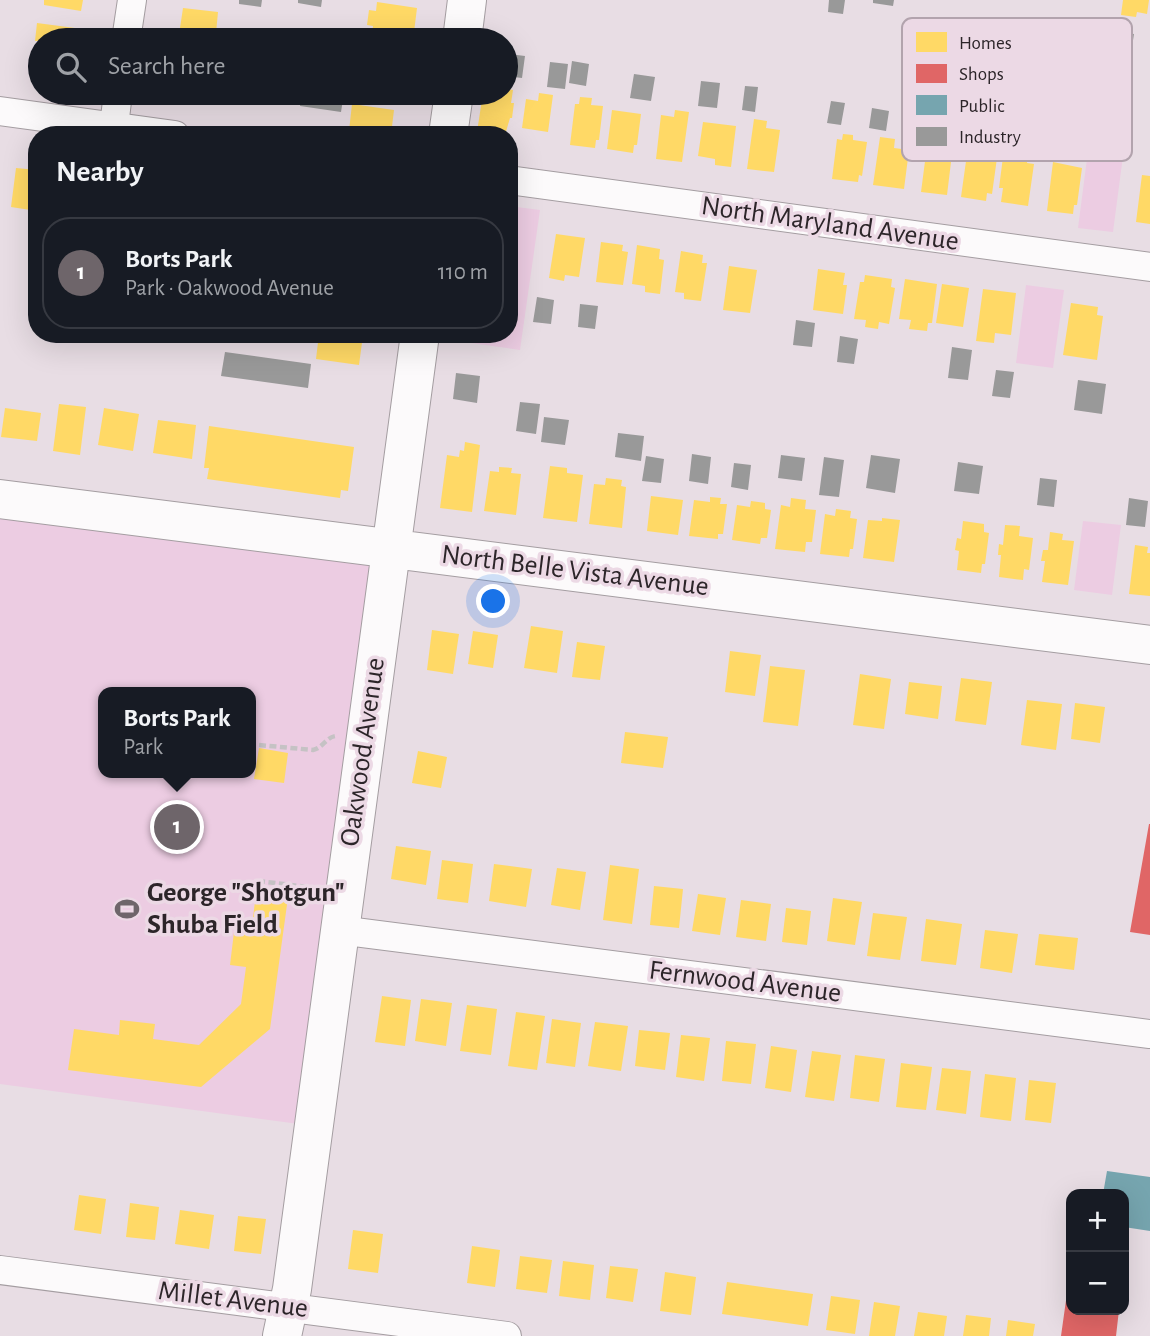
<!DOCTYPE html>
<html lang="en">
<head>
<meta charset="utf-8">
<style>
	:root { --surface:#171b24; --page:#242831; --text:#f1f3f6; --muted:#9ea1a6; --line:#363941; --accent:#6e656a }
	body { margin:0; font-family:"Alegreya Sans",sans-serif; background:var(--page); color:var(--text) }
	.controls { position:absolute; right:21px; bottom:21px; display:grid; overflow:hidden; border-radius:14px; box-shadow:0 7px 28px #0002 }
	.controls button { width:63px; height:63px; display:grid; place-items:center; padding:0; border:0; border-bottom:2px solid var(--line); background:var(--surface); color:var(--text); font:35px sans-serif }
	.you { position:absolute; left:494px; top:602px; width:24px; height:24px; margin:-18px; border:5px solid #fff; border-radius:50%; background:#1a73e8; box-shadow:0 0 0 10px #1a73e833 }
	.badge { display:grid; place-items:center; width:46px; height:46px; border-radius:50%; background:var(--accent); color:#fff; font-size:23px; font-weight:700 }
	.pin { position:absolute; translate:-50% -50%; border:4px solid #fff; box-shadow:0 2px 7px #0006 }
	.popup { position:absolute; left:98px; top:687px; width:158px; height:91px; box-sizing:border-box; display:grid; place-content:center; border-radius:14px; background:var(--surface); filter:drop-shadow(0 2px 5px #0005); font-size:23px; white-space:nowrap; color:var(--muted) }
	.popup b { font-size:26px; color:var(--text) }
	.popup::after { content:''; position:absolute; left:50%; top:100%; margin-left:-14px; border:14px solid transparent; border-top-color:var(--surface) }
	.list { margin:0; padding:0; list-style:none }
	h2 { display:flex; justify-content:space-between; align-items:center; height:91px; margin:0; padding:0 28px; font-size:30px }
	h2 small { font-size:23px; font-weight:400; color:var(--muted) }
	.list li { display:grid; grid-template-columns:46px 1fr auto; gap:21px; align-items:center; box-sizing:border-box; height:112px; margin:0 14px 14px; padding:0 14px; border:2px solid var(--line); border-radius:28px }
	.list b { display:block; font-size:26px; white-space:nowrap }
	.list p { margin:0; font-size:23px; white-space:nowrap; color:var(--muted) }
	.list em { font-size:23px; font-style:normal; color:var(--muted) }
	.icon { flex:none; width:38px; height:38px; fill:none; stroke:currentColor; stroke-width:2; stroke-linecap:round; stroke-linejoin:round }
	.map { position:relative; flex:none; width:1150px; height:1336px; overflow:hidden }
	.search { position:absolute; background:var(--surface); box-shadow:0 7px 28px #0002; left:28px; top:28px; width:490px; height:77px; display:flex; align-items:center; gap:18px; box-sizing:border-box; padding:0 24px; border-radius:38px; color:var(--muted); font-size:26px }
	.panel { position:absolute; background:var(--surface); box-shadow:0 7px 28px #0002; left:28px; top:126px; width:490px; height:217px; border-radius:28px }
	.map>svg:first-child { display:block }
	.green { fill:#eccce2; fill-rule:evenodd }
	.homes { fill:#ffd966 }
	.shops { fill:#e06666 }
	.public { fill:#76a5af }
	.industry { fill:#999 }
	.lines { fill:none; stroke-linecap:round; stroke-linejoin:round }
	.street-casing { stroke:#a49da1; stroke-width:30 }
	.secondary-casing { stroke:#a49da1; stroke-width:40 }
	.path { stroke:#c5c2c4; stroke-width:4.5; stroke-dasharray:7 3.5; stroke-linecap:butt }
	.street { stroke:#fcfafb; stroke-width:28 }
	.secondary { stroke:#fcfafb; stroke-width:38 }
	.labels { text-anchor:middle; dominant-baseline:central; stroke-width:7; stroke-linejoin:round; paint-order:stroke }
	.street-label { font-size:28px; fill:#2c2529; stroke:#ecd9e5 }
	.poi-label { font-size:28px; font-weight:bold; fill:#2c2529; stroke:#ecd9e5; text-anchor:start }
	.key { fill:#ecd9e5; stroke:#b2a3ad; stroke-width:2 }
	.key-label { font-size:19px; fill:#2c2529 }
</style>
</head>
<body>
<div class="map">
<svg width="1150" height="1336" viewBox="0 0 1150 1336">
	<rect width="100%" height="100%" fill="#e8dde4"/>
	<path class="green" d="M 1088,151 L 1123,156 L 1113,232 L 1078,228 Z
		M 509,206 L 540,210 L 520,350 L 436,338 L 436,334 L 509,334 Z
		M 1026,285 L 1064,290 L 1053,368 L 1016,363 Z
		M 0,499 L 390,548 L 314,1126 L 0,1084 ZM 104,692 L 250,692 L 250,773 L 104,773 Z
		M 1083,521 L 1121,525 L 1112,595 L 1074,590 Z"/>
	<path class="homes" d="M 44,0 L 83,0 L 81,11 L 44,5 Z
		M 1123,0 L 1149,0 L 1147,14 L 1137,12 L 1136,17 L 1121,15 Z
		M 377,2 L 417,8 L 413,40 L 372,35 L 373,26 L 367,25 L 369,10 L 376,11 Z
		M 183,8 L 218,12 L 216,33 L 180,28 Z
		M 37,23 L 75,28 L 73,40 L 35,41 Z
		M 506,89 L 513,90 L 511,103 L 514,103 L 512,118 L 510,118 L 505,135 L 477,132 L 483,93 L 506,93 Z
		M 171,93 L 203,93 L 202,102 L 170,98 Z
		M 539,93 L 553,95 L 548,132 L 522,128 L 526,99 L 538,101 Z
		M 580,97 L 592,98 L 591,105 L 603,106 L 599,140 L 596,140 L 595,148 L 570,145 L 575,104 L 579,104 Z
		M 352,104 L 394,110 L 391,135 L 349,131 Z
		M 612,110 L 641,114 L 637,145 L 634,145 L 633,153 L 607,149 Z
		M 675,110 L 689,112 L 682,162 L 656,159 L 661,115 L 674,117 Z
		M 754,119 L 767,121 L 766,128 L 780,130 L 774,172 L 747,169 Z
		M 703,122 L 736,126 L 731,167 L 715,165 L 715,159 L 698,156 Z
		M 843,134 L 853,135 L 853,140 L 867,142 L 862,176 L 859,175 L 858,182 L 832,179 L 837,139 L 842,140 Z
		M 880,137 L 895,139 L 894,148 L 909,150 L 904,189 L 873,185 Z
		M 927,146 L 940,148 L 940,153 L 952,154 L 947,195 L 921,192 Z
		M 1010,153 L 1028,155 L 1027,163 L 1034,164 L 1028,206 L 1001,202 L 1003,188 L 999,188 L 1003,157 L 1009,158 Z
		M 967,154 L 997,158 L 992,194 L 987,193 L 986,201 L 961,197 Z
		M 1053,162 L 1082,168 L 1077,205 L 1074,205 L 1073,214 L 1047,211 Z
		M 16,168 L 37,170 L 37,211 L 11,207 Z
		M 1142,175 L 1150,176 L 1150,224 L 1136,222 Z
		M 556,234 L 585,238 L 579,277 L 565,275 L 564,281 L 549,278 Z
		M 601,242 L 623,245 L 622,251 L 628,252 L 623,285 L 596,282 Z
		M 637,245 L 660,249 L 659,259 L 664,260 L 660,294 L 645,292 L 645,286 L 632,284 Z
		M 681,251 L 703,255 L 702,263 L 707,263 L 701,301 L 684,299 L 684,293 L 675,292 Z
		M 729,266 L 757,270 L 750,313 L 723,310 Z
		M 818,269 L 845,273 L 843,285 L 847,285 L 843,314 L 813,310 Z
		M 865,275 L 892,279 L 891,287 L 895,288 L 889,324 L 879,322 L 878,329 L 865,327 L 866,320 L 854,319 L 860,282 L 864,282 Z
		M 905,279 L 937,284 L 932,323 L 928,323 L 927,331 L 909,329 L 911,320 L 899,319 Z
		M 942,284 L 969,288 L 963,327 L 936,323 Z
		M 983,289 L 1016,293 L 1011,335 L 995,333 L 994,343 L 976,341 Z
		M 1071,303 L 1098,307 L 1097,315 L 1103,316 L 1097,360 L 1063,355 Z
		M 319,334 L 363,335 L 359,365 L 316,359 Z
		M 59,404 L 86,407 L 80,455 L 53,451 Z
		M 5,408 L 41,413 L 37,441 L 1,437 Z
		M 104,408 L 139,414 L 133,451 L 98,445 Z
		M 158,420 L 196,425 L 192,459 L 153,453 Z
		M 209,426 L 354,447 L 348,491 L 341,490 L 340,498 L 207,479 L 209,468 L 204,468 Z
		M 465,442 L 480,445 L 472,512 L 440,508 L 447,455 L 459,457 L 460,450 L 464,451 Z
		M 550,466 L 567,468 L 567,473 L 583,475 L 577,522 L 543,518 Z
		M 499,467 L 512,468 L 511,473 L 521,474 L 516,515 L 484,511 L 490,471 L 499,472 Z
		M 606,478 L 622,480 L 621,486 L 626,487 L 622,528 L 589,524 L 594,484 L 605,485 Z
		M 651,496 L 683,500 L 678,535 L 647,531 Z
		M 710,497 L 721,498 L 720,504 L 727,504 L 723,534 L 718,534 L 718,539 L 689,536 L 694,500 L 710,502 Z
		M 791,498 L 806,500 L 805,509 L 816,510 L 812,542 L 806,542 L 805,552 L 775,549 L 781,505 L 790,507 Z
		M 751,501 L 765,503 L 765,509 L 771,510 L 767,538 L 761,538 L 760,544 L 732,540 L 737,505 L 750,507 Z
		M 836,509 L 851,511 L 850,518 L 857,519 L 853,549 L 850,549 L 849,557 L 820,554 L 825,514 L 835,516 Z
		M 882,518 L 900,520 L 894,562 L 863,558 L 868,520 L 882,521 Z
		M 963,521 L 984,524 L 984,532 L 989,533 L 985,564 L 982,564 L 981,573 L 957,570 L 959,551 L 955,550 L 957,538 L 961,539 Z
		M 1005,525 L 1020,526 L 1019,536 L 1033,538 L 1029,570 L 1024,569 L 1023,580 L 999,577 L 1001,555 L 998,555 L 999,544 L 1003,545 Z
		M 1050,532 L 1063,534 L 1062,540 L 1074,541 L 1068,585 L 1042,582 L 1045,561 L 1041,561 L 1043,550 L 1048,550 Z
		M 1135,545 L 1148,547 L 1147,553 L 1150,553 L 1150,596 L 1129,594 Z
		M 531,626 L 563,631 L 557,673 L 524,668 Z
		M 432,630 L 459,634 L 453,674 L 427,670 Z
		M 473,631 L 498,635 L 493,668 L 468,664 Z
		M 577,642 L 605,646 L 600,680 L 572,677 Z
		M 730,651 L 761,655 L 755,696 L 725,692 Z
		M 770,666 L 805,670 L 798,726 L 763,722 Z
		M 860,674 L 891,679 L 884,729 L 853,725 Z
		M 961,678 L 992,682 L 986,725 L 955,721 Z
		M 909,682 L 942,686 L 938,719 L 905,714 Z
		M 1027,700 L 1062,704 L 1056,750 L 1021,745 Z
		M 1075,703 L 1105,707 L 1100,743 L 1071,739 Z
		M 625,732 L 668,737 L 663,768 L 621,763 Z
		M 259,748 L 288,753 L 284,783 L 254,779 Z
		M 418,751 L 447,757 L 441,788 L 412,783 Z
		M 396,846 L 431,851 L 426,885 L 391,879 Z
		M 442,860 L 473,864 L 468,903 L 437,899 Z
		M 494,864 L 532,869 L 526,907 L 489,901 Z
		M 610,865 L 639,869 L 632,924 L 603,920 Z
		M 557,868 L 586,872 L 580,910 L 551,905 Z
		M 257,885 L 289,890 L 270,1029 L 201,1087 L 68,1070 L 74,1029 L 119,1035 L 120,1020 L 155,1024 L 153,1039 L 199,1045 L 241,1004 L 246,967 L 230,965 L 234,932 L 251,934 Z
		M 654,886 L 683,889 L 679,928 L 650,925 Z
		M 698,894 L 726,898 L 720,935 L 692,931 Z
		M 833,898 L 862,902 L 855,945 L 827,941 Z
		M 741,900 L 771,904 L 766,941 L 736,937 Z
		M 786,908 L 811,911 L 807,945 L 782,942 Z
		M 873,913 L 907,917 L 900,960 L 867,956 Z
		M 926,919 L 962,924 L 956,965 L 921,961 Z
		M 985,930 L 1018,934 L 1012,973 L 980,968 Z
		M 1039,934 L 1078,938 L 1074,970 L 1035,965 Z
		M 382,996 L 411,1000 L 405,1046 L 375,1042 Z
		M 421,999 L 452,1003 L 446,1046 L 415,1041 Z
		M 467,1005 L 497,1009 L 491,1055 L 460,1051 Z
		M 516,1012 L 545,1016 L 537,1070 L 508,1066 Z
		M 552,1019 L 581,1023 L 575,1067 L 546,1063 Z
		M 595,1022 L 628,1026 L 621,1071 L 588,1066 Z
		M 639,1030 L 670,1033 L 665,1070 L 635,1066 Z
		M 681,1035 L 710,1038 L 704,1081 L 676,1077 Z
		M 726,1041 L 756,1044 L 751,1084 L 722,1081 Z
		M 771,1046 L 797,1050 L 791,1092 L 765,1088 Z
		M 812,1051 L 841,1055 L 834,1101 L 805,1097 Z
		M 855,1055 L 885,1059 L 879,1102 L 850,1098 Z
		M 901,1063 L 932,1067 L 926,1110 L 896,1107 Z
		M 942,1068 L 971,1071 L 966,1114 L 936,1110 Z
		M 985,1074 L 1016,1078 L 1011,1121 L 980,1117 Z
		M 1029,1080 L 1056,1083 L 1051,1123 L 1025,1120 Z
		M 79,1195 L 106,1199 L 101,1234 L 74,1230 Z
		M 130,1203 L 159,1207 L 155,1240 L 126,1237 Z
		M 180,1210 L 214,1215 L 209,1249 L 175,1244 Z
		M 238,1216 L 266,1219 L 261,1254 L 234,1251 Z
		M 353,1230 L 383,1234 L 378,1273 L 348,1269 Z
		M 472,1246 L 500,1250 L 495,1287 L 467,1283 Z
		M 520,1256 L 552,1260 L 547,1293 L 516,1289 Z
		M 563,1261 L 594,1265 L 590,1300 L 559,1296 Z
		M 610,1266 L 638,1269 L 633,1302 L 606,1298 Z
		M 665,1272 L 696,1277 L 691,1315 L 660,1311 Z
		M 727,1282 L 813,1294 L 808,1326 L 722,1314 Z
		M 831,1296 L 860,1300 L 855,1334 L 826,1330 Z
		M 874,1302 L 900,1306 L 895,1336 L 869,1336 Z
		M 918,1312 L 947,1316 L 944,1336 L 914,1336 Z
		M 966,1315 L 991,1318 L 989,1336 L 963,1336 Z
		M 1008,1320 L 1035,1324 L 1033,1336 L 1006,1336 Z"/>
	<path class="shops" d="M 1149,824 L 1150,824 L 1150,935 L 1130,932 Z
		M 1069,1279 L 1071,1279 L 1071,1310 L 1119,1310 L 1116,1336 L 1061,1336 Z"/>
	<path class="public" d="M 1107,1171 L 1150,1177 L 1150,1231 L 1124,1227 L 1124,1194 L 1103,1194 Z"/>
	<path class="industry" d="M 239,0 L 262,0 L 261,7 L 239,4 Z
		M 298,0 L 322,0 L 321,7 L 298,3 Z
		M 829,0 L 845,0 L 843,14 L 828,12 Z
		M 873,0 L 894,0 L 893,6 L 873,3 Z
		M 1083,25 L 1105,28 L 1102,57 L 1089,55 L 1090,50 L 1080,48 Z
		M 1111,31 L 1134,34 L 1131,53 L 1125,52 L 1124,59 L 1108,56 Z
		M 509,54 L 525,56 L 522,78 L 506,76 Z
		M 572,61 L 589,64 L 586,86 L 569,83 Z
		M 550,62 L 568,64 L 565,89 L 547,87 Z
		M 634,74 L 655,77 L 651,101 L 630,98 Z
		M 701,81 L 720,83 L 717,108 L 698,106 Z
		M 745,86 L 758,87 L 755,112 L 742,110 Z
		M 302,93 L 344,93 L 341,112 L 300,106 Z
		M 969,93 L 995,98 L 990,124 L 964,119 Z
		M 831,101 L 845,103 L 841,125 L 827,123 Z
		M 919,107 L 935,110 L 931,130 L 915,128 Z
		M 872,108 L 889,111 L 886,131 L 869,128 Z
		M 1028,121 L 1046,124 L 1043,148 L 1024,145 Z
		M 537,297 L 554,300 L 551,324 L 533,322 Z
		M 580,304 L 598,306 L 595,329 L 578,327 Z
		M 796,320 L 815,323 L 812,347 L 793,345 Z
		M 840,336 L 858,339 L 854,364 L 837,362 Z
		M 952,347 L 972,350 L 968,380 L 948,378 Z
		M 225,352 L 311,364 L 308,388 L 221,376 Z
		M 996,370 L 1014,372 L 1010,398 L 992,396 Z
		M 456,373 L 480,376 L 477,403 L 453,399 Z
		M 1078,380 L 1106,384 L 1102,414 L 1074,410 Z
		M 520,402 L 540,404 L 536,434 L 516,431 Z
		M 544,417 L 569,420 L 565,445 L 541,442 Z
		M 618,433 L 644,436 L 641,461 L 615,457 Z
		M 692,454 L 711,457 L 708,484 L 689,481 Z
		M 781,455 L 805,458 L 802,481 L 778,478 Z
		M 871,455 L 900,459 L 895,493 L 866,488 Z
		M 646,456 L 664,459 L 661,483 L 642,481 Z
		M 824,457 L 844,460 L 839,497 L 819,495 Z
		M 958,462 L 983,466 L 979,494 L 954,491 Z
		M 734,463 L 751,465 L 748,490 L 731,487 Z
		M 1040,478 L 1057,480 L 1054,507 L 1037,505 Z
		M 1129,498 L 1148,501 L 1145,527 L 1126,525 Z"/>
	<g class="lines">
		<g class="street-casing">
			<path id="street" d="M 126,40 L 132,0
				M 0,111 L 175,135
				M 114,126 L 118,93
				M 509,180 L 1150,267
				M 339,930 L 1150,1034
				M 0,1270 L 507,1336"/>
		</g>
		<g class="secondary-casing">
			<path id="secondary" d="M 462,40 L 467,0
				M 448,135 L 454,93
				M 0,499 L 1150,645
				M 282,1336 L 292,1289 L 420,334"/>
		</g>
		<path class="path" d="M 259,745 L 313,750 C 323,748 326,737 336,736
			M 258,881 L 316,888"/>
		<use href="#street" class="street"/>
		<use href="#secondary" class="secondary"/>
	</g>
	<defs>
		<g id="stadium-bare" transform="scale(1.89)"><path d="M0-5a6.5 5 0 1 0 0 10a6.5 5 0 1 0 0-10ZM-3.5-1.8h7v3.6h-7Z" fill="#6e656a" stroke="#ecd9e5" stroke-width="2.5" paint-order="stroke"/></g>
	</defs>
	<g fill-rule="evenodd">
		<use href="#stadium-bare" x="127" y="909"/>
	</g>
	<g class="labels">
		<g class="street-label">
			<text transform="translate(830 224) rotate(8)">North Maryland Avenue</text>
			<text transform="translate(575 571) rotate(7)">North Belle Vista Avenue</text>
			<text transform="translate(363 752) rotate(-82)">Oakwood Avenue</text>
			<text transform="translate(745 982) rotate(7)">Fernwood Avenue</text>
			<text transform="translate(233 1300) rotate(7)">Millet Avenue</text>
		</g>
		<g class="poi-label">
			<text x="147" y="893">George "Shotgun"<tspan x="147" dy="32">Shuba Field</tspan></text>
		</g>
	</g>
	<rect x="902" y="18" width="230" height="143" rx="10" class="key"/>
	<rect x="916" y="32" width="31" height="20" fill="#ffd966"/>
	<rect x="916" y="64" width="31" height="19" fill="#e06666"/>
	<rect x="916" y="95" width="31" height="20" fill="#76a5af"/>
	<rect x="916" y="127" width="31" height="19" fill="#999"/>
	<g class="key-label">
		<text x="959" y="49">Homes</text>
		<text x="959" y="80">Shops</text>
		<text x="959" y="112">Public</text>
		<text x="959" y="143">Industry</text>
	</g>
</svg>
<div class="controls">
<button>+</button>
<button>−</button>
</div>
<div class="you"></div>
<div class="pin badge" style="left:177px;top:827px">1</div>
<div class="popup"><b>Borts Park</b>Park</div>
<div class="search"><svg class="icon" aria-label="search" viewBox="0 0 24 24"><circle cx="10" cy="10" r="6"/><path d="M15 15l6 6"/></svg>Search here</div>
<section class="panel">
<h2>Nearby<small></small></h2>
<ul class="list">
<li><span class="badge">1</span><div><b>Borts Park</b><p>Park · Oakwood Avenue</p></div><em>110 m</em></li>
</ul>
</section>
</div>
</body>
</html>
